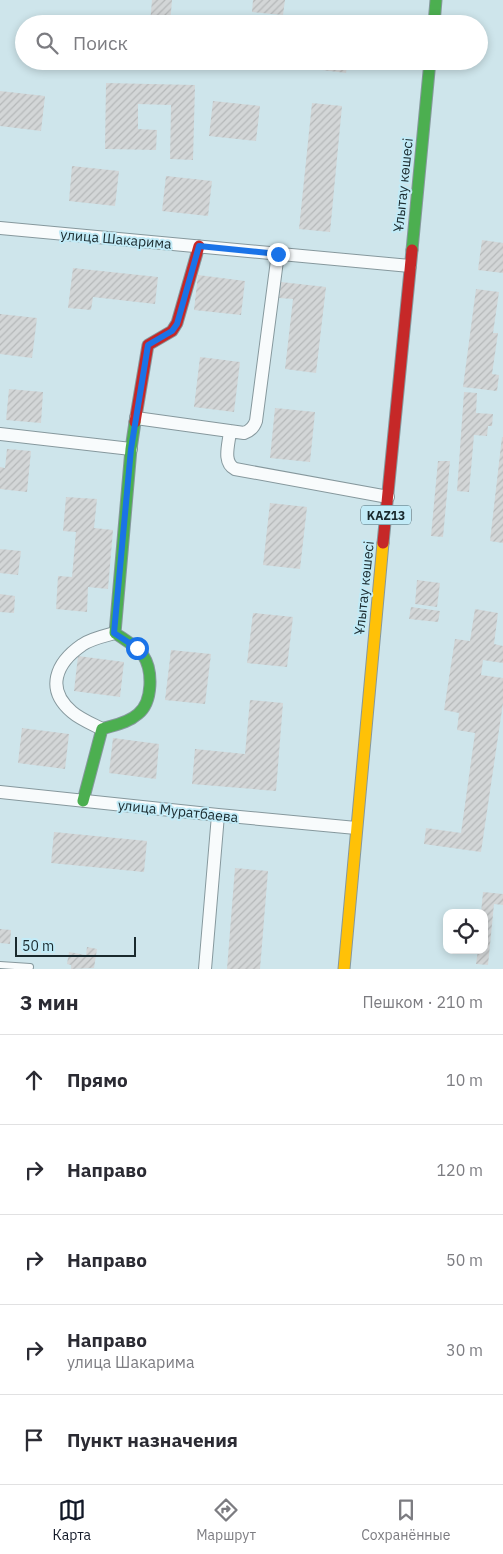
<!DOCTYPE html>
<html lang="ru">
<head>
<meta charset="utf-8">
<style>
	:root { --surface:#fff; --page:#f2f2f3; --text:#2b2b33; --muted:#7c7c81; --line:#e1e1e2; --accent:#111827 }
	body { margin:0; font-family:"IBM Plex Sans",sans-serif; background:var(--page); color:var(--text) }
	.controls { position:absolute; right:15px; bottom:15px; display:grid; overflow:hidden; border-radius:10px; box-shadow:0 2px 8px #0003 }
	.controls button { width:45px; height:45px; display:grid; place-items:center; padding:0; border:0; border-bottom:1px solid var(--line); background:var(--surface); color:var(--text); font:25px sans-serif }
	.scale { position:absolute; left:15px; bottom:12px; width:121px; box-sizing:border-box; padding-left:5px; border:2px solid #19292d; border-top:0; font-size:14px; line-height:18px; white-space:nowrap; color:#19292d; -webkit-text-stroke:4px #c2ebf7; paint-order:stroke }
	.stop { position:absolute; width:15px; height:15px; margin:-11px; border:4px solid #1a73e8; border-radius:50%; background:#fff }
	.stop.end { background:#1a73e8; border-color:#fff; box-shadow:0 1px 5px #0008 }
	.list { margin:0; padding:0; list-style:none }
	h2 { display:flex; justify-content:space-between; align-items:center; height:65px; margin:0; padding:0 20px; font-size:21px }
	h2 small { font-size:16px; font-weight:400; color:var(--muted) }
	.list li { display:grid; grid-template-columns:32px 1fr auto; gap:15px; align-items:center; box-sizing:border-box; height:90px; padding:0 20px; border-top:1px solid var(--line) }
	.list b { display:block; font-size:19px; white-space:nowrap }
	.list p { margin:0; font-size:16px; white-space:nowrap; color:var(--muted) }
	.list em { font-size:16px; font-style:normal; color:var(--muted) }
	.icon { flex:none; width:28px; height:28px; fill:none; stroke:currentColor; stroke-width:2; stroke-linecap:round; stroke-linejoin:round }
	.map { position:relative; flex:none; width:503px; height:969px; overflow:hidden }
	.search { position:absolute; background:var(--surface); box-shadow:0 2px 8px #0003; left:15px; right:15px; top:15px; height:55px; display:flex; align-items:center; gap:12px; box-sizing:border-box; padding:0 18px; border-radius:28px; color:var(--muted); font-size:19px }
	.sheet { height:515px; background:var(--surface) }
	nav { display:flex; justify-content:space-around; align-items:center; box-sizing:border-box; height:70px; border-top:1px solid var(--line); background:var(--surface); font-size:14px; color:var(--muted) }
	nav a { display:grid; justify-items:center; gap:2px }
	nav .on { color:var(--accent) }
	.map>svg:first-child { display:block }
	.building { fill:url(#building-hatch) }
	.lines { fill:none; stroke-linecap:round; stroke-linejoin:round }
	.lane-casing { stroke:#86989d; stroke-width:8 }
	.street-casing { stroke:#86989d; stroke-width:14 }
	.fast-casing { stroke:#86989d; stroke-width:13 }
	.slow-casing { stroke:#86989d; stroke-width:13 }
	.jam-casing { stroke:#86989d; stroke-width:13 }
	.lane { stroke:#f8fbfc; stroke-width:6 }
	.street { stroke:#f8fbfc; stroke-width:12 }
	.fast { stroke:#4caf50; stroke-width:11 }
	.slow { stroke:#ffc107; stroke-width:11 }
	.jam { stroke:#c62828; stroke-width:11 }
	.route { stroke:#1a73e8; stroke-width:6 }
	.labels { text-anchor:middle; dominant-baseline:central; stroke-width:4; stroke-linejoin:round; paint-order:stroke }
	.shield { fill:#c2ebf7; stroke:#4c636a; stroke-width:1 }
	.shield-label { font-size:12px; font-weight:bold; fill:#19292d }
	.street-label { font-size:14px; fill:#19292d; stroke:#c2ebf7 }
</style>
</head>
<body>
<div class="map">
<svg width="503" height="969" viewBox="0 0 503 969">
	<defs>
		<pattern id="building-hatch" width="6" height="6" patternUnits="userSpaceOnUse" patternTransform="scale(1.25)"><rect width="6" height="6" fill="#d3d6d7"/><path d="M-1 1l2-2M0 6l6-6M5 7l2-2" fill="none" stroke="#b5b8b9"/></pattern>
	</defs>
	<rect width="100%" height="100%" fill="#cee5eb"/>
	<path class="building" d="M 152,0 L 172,0 L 170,24 L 150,24 Z
		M 253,0 L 285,0 L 283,15 L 252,12 Z
		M 312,18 L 348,22 L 348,24 L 311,24 Z
		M 147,61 L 167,61 L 166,67 L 146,65 Z
		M 307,61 L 348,61 L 346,73 L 306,68 Z
		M 106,83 L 195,85 L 193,160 L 170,159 L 171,105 L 138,104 L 138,129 L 157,130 L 156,150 L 105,149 Z
		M 0,91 L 45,96 L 41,131 L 0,126 Z
		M 213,101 L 260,106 L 256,141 L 209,136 Z
		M 312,103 L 342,106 L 330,232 L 299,229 Z
		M 72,166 L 119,171 L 115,206 L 69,201 Z
		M 166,176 L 212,181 L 208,216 L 162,211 Z
		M 482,240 L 503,243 L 503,273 L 478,270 Z
		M 73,268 L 158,277 L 155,304 L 93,297 L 91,310 L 68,308 Z
		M 198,275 L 245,281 L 241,315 L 194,310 Z
		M 281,282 L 326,287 L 316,373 L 285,369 L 293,299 L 279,298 Z
		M 476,289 L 499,292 L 493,333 L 498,333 L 492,374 L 499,375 L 497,391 L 463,387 Z
		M 0,314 L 37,318 L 32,358 L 0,354 Z
		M 200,357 L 240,362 L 234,412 L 194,407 Z
		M 9,389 L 43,392 L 41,423 L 6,420 Z
		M 464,392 L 477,393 L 476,413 L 493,414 L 492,426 L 488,426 L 487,436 L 474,435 L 469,492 L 457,491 Z
		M 275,408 L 315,412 L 310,462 L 270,458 Z
		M 502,437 L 503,437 L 503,543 L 490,541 Z
		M 7,449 L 31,451 L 27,492 L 0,489 L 0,467 L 5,468 Z
		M 438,461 L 450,461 L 443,537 L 431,536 Z
		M 66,497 L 97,499 L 94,528 L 113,530 L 108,589 L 88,587 L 87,612 L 56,609 L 58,576 L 72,577 L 76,532 L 63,531 Z
		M 270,503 L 307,507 L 300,569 L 263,565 Z
		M 0,549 L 21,551 L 18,575 L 0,573 Z
		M 417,580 L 440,583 L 437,607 L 415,604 Z
		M 0,594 L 15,596 L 14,613 L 0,612 Z
		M 411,607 L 440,611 L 438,622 L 409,619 Z
		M 475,609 L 498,613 L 494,644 L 503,646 L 503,663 L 483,660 L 481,675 L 503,678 L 503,703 L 481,852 L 424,844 L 426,828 L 461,833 L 475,733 L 457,730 L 459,713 L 444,710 L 455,639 L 470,641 Z
		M 253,613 L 293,617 L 287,667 L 247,663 Z
		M 171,650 L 211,654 L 205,704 L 165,700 Z
		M 78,656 L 124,662 L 120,697 L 74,691 Z
		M 250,700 L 283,703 L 276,791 L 192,784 L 195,749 L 245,754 Z
		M 22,728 L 69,734 L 65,769 L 18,763 Z
		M 113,738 L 159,744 L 156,779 L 109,773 Z
		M 54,832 L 147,841 L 144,872 L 51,863 Z
		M 235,868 L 268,871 L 260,969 L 227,969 Z
		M 483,892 L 503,894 L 503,905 L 494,904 L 488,965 L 476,964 L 478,950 L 484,950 L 484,913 L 481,913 Z
		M 0,929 L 11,930 L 10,944 L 0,943 Z
		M 87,947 L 97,949 L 94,968 L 71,969 L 71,965 L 67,964 L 69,952 L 86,955 Z"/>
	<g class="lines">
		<g class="lane-casing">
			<path id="lane" d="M 0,965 L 30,967"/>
		</g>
		<g class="street-casing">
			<path id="street" d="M 0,228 L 410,266
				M 136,418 L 244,433 C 250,431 254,427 256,421 L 278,253
				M 230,431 C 229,444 222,462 235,469 L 388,497
				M 0,434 L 131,449
				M 102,729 C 92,724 80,719 72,712 C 45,689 56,663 82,645 C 90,639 104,636 115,633
				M 0,792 L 218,815 L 356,828
				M 205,969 L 218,815"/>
		</g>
		<g class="fast-casing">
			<path id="fast" d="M 434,24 L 436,0
				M 412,250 L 430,61
				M 83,801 L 102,729 C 114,725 128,723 138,714 C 153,702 153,670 143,655 C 136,646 125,640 115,633 L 131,449 L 135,422"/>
		</g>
		<g class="slow-casing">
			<path id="slow" d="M 344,969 L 383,543"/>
		</g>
		<g class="jam-casing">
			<path id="jam" d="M 135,422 L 148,345 L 172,331 L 177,323 L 199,246
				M 383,543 L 412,250"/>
		</g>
		<use href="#lane" class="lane"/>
		<use href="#street" class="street"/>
		<use href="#fast" class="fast"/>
		<use href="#slow" class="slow"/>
		<use href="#jam" class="jam"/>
	</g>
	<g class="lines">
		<path class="route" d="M 137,648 L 114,633 L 131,449 L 148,345 L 172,331 L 177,324 L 199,246 L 278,254"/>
	</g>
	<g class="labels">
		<rect class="shield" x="361" y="505.5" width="50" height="19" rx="4"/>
		<g class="shield-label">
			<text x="386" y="515">KAZ13</text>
		</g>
		<g class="street-label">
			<text transform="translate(403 185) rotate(-84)">Ұлытау көшесі</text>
			<text transform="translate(116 239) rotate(5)">улица Шакарима</text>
			<text transform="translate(364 588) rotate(-84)">Ұлытау көшесі</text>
			<text transform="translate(178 811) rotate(6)">улица Муратбаева</text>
		</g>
	</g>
</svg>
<div class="controls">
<button><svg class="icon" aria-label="locate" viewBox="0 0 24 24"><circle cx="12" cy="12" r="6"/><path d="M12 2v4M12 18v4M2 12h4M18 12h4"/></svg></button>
</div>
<div class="scale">50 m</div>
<div class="stop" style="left:137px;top:648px"></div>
<div class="stop end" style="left:278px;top:254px"></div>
<div class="search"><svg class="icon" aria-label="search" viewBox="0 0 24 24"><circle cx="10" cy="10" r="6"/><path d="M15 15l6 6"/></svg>Поиск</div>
</div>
<section class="sheet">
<h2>3 мин<small>Пешком · 210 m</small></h2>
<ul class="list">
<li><svg class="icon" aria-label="ahead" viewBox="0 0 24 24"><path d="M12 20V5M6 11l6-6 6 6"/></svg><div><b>Прямо</b></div><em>10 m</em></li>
<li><svg class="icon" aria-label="right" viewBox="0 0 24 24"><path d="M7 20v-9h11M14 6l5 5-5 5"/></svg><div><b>Направо</b></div><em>120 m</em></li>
<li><svg class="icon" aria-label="right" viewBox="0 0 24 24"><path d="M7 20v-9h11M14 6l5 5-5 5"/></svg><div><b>Направо</b></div><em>50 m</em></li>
<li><svg class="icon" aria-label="right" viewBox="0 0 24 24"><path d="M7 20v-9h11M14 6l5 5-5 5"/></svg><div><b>Направо</b><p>улица Шакарима</p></div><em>30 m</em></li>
<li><svg class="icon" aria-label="arrive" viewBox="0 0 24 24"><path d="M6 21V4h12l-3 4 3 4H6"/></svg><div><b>Пункт назначения</b></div></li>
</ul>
</section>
<nav>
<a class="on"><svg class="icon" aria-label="map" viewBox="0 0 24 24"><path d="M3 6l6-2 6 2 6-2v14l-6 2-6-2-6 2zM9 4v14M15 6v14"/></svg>Карта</a>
<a><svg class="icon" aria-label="directions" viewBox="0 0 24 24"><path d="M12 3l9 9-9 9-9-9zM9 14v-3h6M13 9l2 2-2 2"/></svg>Маршрут</a>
<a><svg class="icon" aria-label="saved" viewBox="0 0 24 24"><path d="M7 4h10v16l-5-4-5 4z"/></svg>Сохранённые</a>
</nav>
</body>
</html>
